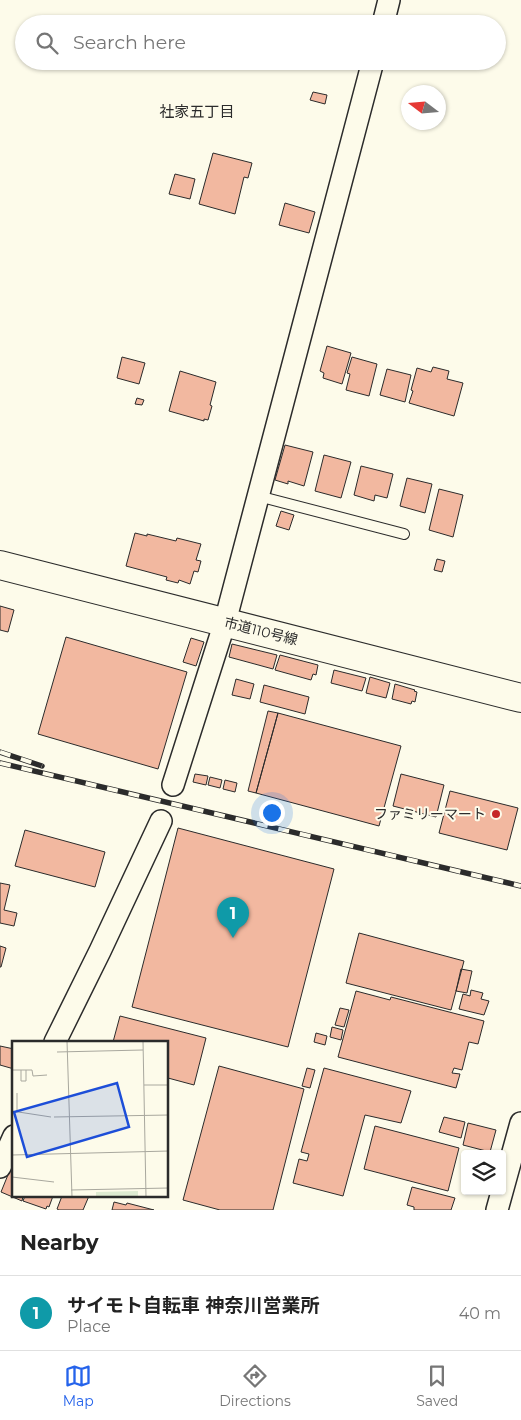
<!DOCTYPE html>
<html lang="en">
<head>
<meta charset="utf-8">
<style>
	:root { --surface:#fff; --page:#f2f2f2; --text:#222; --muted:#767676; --line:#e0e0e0; --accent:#2563eb }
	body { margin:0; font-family:Montserrat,"Noto Sans JP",sans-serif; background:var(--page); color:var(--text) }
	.controls { position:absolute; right:15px; bottom:15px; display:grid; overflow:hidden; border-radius:5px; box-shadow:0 1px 4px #0004 }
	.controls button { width:45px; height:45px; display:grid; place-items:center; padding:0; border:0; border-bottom:1px solid var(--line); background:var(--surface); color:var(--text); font:25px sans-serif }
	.compass { position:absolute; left:401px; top:85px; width:45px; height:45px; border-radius:50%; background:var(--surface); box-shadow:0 1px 4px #0004; rotate:286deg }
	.you { position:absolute; left:271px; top:812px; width:18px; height:18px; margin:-12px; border:4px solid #fff; border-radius:50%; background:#1a73e8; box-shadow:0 0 0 8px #1a73e833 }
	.badge { display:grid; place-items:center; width:32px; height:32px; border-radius:50%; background:var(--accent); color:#fff; font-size:16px; font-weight:700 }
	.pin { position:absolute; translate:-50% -41px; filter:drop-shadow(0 1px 2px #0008) }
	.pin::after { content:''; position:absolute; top:26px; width:18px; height:15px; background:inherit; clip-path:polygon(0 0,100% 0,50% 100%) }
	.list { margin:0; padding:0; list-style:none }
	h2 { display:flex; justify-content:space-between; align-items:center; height:65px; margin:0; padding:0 20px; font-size:21px }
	h2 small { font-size:16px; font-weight:400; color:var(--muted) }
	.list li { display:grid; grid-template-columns:32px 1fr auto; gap:15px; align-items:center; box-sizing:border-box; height:75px; padding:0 20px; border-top:1px solid var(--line) }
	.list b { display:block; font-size:19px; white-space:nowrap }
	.list p { margin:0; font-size:16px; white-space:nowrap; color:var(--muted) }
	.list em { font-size:16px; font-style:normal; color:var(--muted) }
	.icon { flex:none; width:28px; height:28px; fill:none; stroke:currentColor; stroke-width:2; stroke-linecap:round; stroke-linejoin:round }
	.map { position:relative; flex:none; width:521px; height:1210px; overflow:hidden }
	.search { position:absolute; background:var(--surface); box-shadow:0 1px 4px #0004; left:15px; right:15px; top:15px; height:55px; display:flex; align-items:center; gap:12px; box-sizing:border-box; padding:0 18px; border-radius:28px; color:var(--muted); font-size:19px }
	.sheet { height:140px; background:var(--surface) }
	nav { display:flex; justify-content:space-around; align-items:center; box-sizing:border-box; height:70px; border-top:1px solid var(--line); background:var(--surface); font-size:14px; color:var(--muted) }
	nav a { display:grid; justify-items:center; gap:2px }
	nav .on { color:var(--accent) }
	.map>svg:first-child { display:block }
	.building { fill:#f2b8a0; stroke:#2b2b2b }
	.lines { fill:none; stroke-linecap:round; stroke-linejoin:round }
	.lane-casing { stroke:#2b2b2b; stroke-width:12 }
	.street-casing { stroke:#2b2b2b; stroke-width:24 }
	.secondary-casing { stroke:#2b2b2b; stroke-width:30 }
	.lane { stroke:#fdfbea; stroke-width:10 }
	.street { stroke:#fdfbea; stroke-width:21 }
	.secondary { stroke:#fdfbea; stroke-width:28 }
	.rail-casing { stroke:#2b2b2b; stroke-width:5.5 }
	.rail { stroke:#fdfbea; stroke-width:4; stroke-dasharray:11; stroke-linecap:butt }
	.poi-dot { fill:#c62828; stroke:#fdfbea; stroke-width:2 }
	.labels { text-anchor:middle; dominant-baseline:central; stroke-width:4; stroke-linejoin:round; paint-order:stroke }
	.street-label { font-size:14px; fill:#2b2b2b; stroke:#fdfbea }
	.poi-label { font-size:14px; fill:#2b2b2b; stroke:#fdfbea; text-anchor:end }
	.neighbourhood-label { font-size:15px; fill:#2b2b2b; stroke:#fdfbea }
	.inset-road { fill:none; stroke:#a9a89e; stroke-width:1 }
	.view { fill:#1d4ed8; fill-opacity:0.15; stroke:#1d4ed8; stroke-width:2.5 }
	.inset-edge { fill:none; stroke:#2b2b2b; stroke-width:2.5 }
</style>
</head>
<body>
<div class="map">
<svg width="521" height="1210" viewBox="0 0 521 1210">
	<rect width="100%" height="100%" fill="#fdfbea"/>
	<path class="building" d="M 313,92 L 327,95 L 325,104 L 310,100 Z
		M 213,153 L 252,163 L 248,178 L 244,177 L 235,214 L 199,204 Z
		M 175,174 L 195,179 L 190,199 L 169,194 Z
		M 285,203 L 315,212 L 309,233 L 279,225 Z
		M 327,346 L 351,353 L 342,384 L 323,378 L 324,373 L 320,371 Z
		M 122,357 L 145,363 L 139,384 L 117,378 Z
		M 352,357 L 377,364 L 369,396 L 346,390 L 350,374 L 347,373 Z
		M 433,367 L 449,371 L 447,379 L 463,383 L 454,416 L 409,403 L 413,391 L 411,390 L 417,368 L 431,372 Z
		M 387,369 L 411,375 L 405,402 L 380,395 Z
		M 180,371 L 216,382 L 210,405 L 212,406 L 208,420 L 204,419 L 204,421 L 169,411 Z
		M 137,398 L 144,400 L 142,405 L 135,404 Z
		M 285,445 L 313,452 L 304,486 L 288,481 L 288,484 L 275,480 Z
		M 324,455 L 351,462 L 341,498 L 315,491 Z
		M 361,466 L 393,474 L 387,498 L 375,495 L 374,501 L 354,495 Z
		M 407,478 L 432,484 L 425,513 L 400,506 Z
		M 439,489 L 463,495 L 453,537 L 429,530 Z
		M 281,511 L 294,515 L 289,530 L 276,526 Z
		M 135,533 L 147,536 L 147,534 L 176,541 L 177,538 L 201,544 L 196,560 L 201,561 L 198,572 L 194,571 L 190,584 L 179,580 L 178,583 L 166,580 L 167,577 L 126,566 Z
		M 437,559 L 445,561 L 442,572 L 434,570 Z
		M 0,606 L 14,610 L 8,632 L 0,630 Z
		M 66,637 L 187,672 L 158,769 L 38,734 Z
		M 191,638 L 204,642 L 196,666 L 183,662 Z
		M 232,644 L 277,655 L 273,669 L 229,657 Z
		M 280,655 L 318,665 L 316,675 L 313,674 L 311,680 L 275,670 Z
		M 334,670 L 366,678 L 362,691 L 331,683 Z
		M 370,677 L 390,683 L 386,698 L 366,693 Z
		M 236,679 L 254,684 L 250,699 L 232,695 Z
		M 395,684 L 415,690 L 414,691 L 417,692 L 415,702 L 412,701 L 411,704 L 392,699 Z
		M 264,685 L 309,697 L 305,714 L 260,702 Z
		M 268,711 L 278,713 L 256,793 L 248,791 Z
		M 278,713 L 401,746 L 379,826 L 256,793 Z
		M 195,774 L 208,776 L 206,785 L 193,782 Z
		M 401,774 L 444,785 L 436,817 L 393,806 Z
		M 210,777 L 222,780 L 220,788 L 208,785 Z
		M 225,780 L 237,783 L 235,792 L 223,789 Z
		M 450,791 L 518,808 L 507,850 L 439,833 Z
		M 178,828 L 334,869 L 288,1047 L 132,1007 Z
		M 25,830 L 105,852 L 95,887 L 15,866 Z
		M 0,883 L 10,885 L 4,910 L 17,913 L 14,926 L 0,923 Z
		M 359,933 L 464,961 L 451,1010 L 346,983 Z
		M 0,946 L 6,948 L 1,967 L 0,967 Z
		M 461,969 L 472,971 L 467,993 L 456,991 Z
		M 471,990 L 483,993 L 481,999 L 489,1001 L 484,1015 L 459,1009 L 463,994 L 470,996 Z
		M 356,991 L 390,1000 L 391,997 L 484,1021 L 478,1044 L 469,1042 L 462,1070 L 454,1068 L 452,1073 L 460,1074 L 456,1088 L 338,1057 Z
		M 340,1008 L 349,1010 L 344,1027 L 335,1025 Z
		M 120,1016 L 206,1038 L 194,1085 L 168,1078 L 168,1042 L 113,1042 Z
		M 332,1027 L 343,1030 L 341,1040 L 330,1037 Z
		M 316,1033 L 327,1036 L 325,1045 L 314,1042 Z
		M 0,1046 L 14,1049 L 14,1069 L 0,1065 Z
		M 219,1066 L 304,1089 L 273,1210 L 220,1210 L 183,1200 Z
		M 307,1068 L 315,1070 L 310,1088 L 302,1086 Z
		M 324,1068 L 411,1091 L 401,1123 L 365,1115 L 343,1196 L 293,1183 L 299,1159 L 307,1161 L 309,1154 L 301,1152 Z
		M 444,1117 L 465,1122 L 461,1138 L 439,1132 Z
		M 468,1123 L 496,1130 L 490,1152 L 463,1145 Z
		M 375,1126 L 459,1148 L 448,1191 L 364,1169 Z
		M 14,1160 L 14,1196 L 23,1196 L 22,1201 L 1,1192 Z
		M 412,1187 L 455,1198 L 451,1210 L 414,1210 L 414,1207 L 407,1205 Z
		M 25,1196 L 53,1196 L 49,1207 L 47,1206 L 46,1209 L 23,1201 Z
		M 62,1196 L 89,1196 L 83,1210 L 59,1210 L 57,1209 Z
		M 114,1202 L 126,1205 L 127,1203 L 154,1210 L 112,1210 Z"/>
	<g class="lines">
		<g class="lane-casing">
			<path id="lane" d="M 258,496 L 404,534"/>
		</g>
		<g class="street-casing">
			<path id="street" d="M 383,24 L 389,0
				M 173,785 L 225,622 L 373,61
				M 55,1042 L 100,951 L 161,821
				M 0,1167 L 14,1136
				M 497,1210 L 521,1123"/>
		</g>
		<g class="secondary-casing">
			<path id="secondary" d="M 0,565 L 521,698"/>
		</g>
		<use href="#lane" class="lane"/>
		<use href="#street" class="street"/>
		<use href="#secondary" class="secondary"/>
		<g class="rail-casing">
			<path id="rail" d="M 0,752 L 42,766
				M 0,763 L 521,886"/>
		</g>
		<use href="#rail" class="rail"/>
	</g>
	<circle class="poi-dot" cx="496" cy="814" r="5"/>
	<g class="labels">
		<g class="street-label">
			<text transform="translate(261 631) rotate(14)">市道110号線</text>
		</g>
		<g class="poi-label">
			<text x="486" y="814">ファミリーマート</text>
		</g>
		<g class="neighbourhood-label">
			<text x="197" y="111">社家五丁目</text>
		</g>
	</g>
	<g transform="translate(12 1041)">
		<rect width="156" height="156" fill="#fdfbea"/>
		<path d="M 126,150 L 126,156 L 84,156 L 84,151 Z" fill="#deebd1"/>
		<path class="inset-road" d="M 55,0 L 60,156M 131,0 L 134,156M 45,11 L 131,9M 0,29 L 20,29 L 21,35 L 35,34M 9,29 L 9,40 L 14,40 L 14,29M 132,44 L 157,44M 0,70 L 39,76M 5,70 L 5,52M 42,76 L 157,74M 0,114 L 157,110M 0,136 L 42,141M 59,149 L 157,147"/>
		<path class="view" d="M 105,42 L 117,86 L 15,116 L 2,71 Z"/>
		<rect width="156" height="156" class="inset-edge"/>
	</g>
</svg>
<div class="controls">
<button><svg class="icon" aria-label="layers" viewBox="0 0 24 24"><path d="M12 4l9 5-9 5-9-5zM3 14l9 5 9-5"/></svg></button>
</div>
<svg class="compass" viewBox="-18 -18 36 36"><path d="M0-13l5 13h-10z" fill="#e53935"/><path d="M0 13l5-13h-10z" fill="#767676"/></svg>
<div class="you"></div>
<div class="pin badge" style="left:233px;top:938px;background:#0f9aa8">1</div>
<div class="search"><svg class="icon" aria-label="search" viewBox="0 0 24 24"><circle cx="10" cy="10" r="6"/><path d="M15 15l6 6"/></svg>Search here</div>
</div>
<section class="sheet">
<h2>Nearby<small></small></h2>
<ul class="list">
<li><span class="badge" style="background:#0f9aa8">1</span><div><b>サイモト自転車 神奈川営業所</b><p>Place</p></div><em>40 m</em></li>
</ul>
</section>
<nav>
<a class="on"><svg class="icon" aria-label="map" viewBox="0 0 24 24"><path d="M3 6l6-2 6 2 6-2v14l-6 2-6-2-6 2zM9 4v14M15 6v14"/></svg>Map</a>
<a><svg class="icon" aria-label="directions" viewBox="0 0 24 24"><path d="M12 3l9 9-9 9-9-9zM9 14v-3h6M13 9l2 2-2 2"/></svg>Directions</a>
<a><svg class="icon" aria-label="saved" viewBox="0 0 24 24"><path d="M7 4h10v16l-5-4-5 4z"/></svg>Saved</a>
</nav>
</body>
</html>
